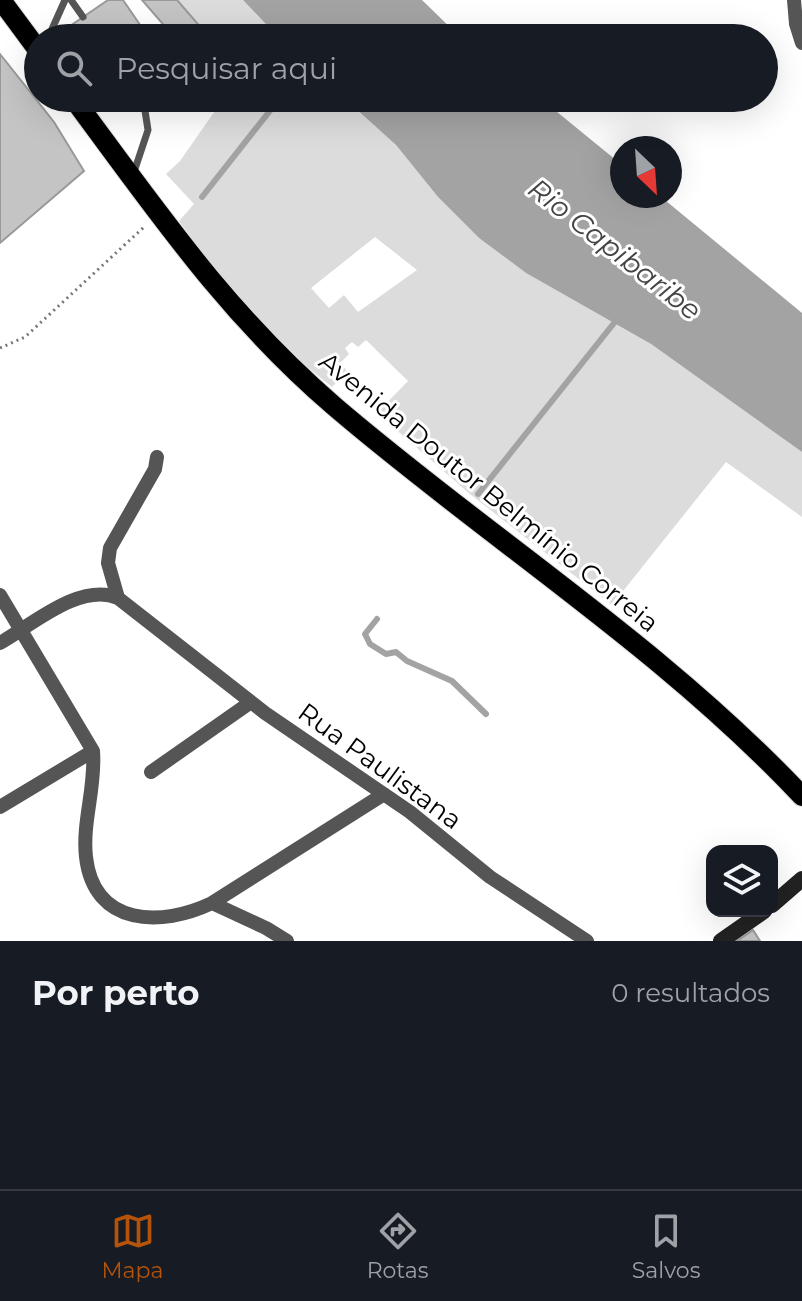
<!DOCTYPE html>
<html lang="pt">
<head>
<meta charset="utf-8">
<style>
	:root { --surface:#171b24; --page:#242831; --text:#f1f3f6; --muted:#9ea1a6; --line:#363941; --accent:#b45309 }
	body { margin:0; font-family:Montserrat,sans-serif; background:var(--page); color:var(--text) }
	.controls { position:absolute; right:24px; bottom:24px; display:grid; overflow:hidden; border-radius:16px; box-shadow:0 8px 32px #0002 }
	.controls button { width:72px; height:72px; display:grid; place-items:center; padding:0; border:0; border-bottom:2px solid var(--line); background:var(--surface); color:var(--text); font:40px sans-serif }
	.compass { position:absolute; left:610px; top:136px; width:72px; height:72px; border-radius:50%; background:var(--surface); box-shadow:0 8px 32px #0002; rotate:155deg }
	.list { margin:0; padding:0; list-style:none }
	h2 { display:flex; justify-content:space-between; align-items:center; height:104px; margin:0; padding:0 32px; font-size:34px }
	h2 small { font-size:26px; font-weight:400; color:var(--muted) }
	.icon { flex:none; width:44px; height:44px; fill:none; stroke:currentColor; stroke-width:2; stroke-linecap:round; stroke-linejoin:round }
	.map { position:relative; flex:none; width:802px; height:941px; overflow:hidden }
	.search { position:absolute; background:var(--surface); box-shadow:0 8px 32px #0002; left:24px; right:24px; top:24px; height:88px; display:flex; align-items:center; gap:20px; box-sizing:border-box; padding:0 28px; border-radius:44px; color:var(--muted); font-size:30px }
	.sheet { height:248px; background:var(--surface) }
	nav { display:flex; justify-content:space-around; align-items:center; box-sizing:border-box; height:112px; border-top:2px solid var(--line); background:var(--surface); font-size:22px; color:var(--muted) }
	nav a { display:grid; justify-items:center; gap:4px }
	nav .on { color:var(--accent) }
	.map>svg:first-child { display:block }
	.green { fill:#dcdcdc; fill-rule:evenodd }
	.water { fill:#a3a3a3 }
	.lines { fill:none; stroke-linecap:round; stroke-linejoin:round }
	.stream { stroke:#a3a3a3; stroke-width:6 }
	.building { fill:#c4c4c4; stroke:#999; stroke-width:2 }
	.primary-casing { stroke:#dbdbdb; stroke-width:22 }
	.path { stroke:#777; stroke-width:3; stroke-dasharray:2 4; stroke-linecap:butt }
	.lane { stroke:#555; stroke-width:7 }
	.street { stroke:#555; stroke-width:14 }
	.secondary { stroke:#222; stroke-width:16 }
	.primary { stroke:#000; stroke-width:20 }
	.labels { text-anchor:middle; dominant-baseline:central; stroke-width:6; stroke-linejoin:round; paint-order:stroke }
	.street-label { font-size:26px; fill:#000; stroke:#fff }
	.water-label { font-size:28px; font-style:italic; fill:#444; stroke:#fff }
</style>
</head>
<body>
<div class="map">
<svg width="802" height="941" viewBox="0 0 802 941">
	<rect width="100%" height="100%" fill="#fff"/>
	<path class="green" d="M 164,0 L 243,0 L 279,38 L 196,38 Z
		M 224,98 L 344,98 L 396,145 L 438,197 L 479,238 L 526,273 L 651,344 L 802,452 L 802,517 L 726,462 L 612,605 L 470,494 L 377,413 L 408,381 L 366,340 L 358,347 L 352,342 L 345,348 L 349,354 L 340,363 L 347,371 L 332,387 L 254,324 L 179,221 L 194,204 L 166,174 L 180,161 ZM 375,237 L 417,270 L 358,312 L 344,295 L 329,308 L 311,288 Z"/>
	<path class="water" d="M 243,0 L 422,0 L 461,38 L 279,38 Z
		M 344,98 L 540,98 L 622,165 L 622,196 L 660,196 L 802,313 L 802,452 L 651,344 L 526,273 L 479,238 L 438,197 L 396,145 Z"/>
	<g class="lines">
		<path class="stream" d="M 202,197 L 280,98
			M 478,494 L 618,318
			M 377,619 L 365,634 L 370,644 L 386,654 L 396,652 L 407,661 L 452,681 L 486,714"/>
	</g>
	<path class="building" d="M 108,0 L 123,0 L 149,38 L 78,38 L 70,26 Z
		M 142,0 L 177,0 L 204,31 L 195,38 L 175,38 Z
		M 0,54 L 54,122 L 84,171 L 0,243 Z
		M 753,930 L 760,941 L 737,941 Z"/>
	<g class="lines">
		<g class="primary-casing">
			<path id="primary" d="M 1,0 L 38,50
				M 73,98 C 157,211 226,313 334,406 C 488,538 662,647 802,796"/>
		</g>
		<path class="path" d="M 0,348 L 25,337 L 144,227"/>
		<path class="lane" d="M 71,0 L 83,17
			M 48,38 L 65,0
			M 133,175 L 148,130 L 143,98"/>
		<path class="street" d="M 794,0 L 796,24 L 802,43
			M 0,595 L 93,751 C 96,787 82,822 86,857 C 94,927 162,927 212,903 L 384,794
			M 118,598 L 108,563 L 110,548 L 155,469 L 157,457
			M 0,643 C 32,625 80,582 118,598 L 265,713 L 410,812 L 490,877 L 587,941
			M 151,772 L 251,702
			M 0,807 L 93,751
			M 212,903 L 266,928 L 287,941"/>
		<path class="secondary" d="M 772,905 L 802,879
			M 721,941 L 764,911"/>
		<use href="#primary" class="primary"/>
	</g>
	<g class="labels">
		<g class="street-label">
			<text transform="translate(489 492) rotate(39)">Avenida Doutor Belmínio Correia</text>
			<text transform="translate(380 766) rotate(36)">Rua Paulistana</text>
		</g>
		<g class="water-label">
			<text transform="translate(615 249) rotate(38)">Rio Capibaribe</text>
		</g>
	</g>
</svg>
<div class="controls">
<button><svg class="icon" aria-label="layers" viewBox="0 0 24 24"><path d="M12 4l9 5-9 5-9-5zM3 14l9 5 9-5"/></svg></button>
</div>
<svg class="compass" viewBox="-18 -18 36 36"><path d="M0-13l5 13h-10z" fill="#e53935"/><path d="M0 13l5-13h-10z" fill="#9ea1a6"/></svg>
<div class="search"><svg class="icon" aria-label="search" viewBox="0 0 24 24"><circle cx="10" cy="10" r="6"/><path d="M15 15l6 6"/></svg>Pesquisar aqui</div>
</div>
<section class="sheet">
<h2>Por perto<small>0 resultados</small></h2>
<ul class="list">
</ul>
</section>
<nav>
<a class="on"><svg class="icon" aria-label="map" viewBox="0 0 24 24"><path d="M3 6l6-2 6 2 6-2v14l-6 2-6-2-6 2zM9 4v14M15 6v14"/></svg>Mapa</a>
<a><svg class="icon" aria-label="directions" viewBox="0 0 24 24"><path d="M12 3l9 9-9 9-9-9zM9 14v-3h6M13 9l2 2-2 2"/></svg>Rotas</a>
<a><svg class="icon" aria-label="saved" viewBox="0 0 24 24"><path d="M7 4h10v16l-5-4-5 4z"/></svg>Salvos</a>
</nav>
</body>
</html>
